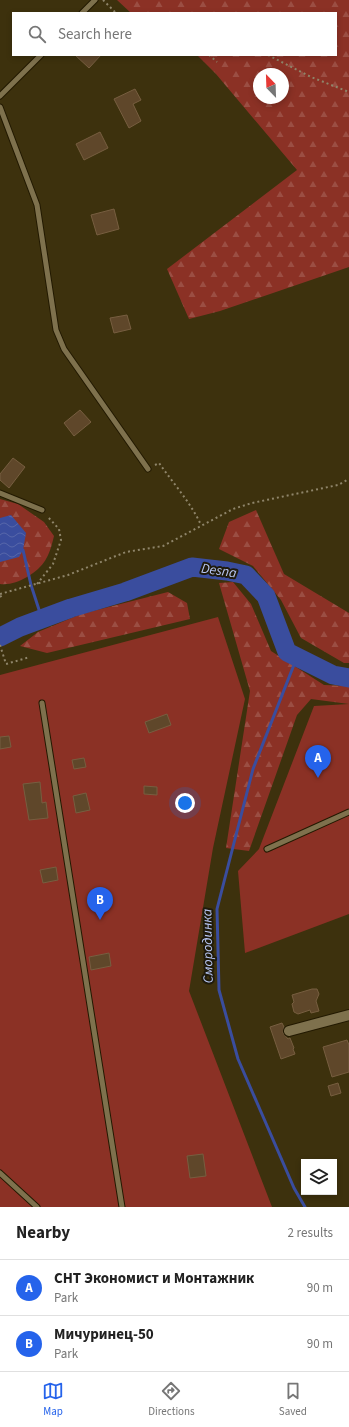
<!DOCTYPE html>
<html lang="en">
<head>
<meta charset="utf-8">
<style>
	:root { --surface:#fff; --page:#f2f2f2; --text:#222; --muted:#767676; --line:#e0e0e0; --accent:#2563eb }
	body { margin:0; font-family:"Source Sans 3",sans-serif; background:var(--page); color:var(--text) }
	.controls { position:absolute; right:12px; bottom:12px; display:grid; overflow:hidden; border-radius:0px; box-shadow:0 2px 6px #0003 }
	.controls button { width:36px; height:36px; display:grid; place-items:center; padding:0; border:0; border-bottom:1px solid var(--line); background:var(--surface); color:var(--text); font:20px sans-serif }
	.compass { position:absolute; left:253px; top:68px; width:36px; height:36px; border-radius:50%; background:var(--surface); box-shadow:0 2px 6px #0003; rotate:337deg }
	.you { position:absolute; left:185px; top:803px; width:14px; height:14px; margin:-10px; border:3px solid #fff; border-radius:50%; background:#1a73e8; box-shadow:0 0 0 6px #1a73e833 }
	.badge { display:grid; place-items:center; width:26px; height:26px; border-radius:50%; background:var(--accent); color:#fff; font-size:13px; font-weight:700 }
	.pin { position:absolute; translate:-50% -33px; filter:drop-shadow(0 1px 2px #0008) }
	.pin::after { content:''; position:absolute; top:21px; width:14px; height:12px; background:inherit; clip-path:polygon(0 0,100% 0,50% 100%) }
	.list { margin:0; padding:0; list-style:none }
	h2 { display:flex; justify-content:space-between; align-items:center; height:52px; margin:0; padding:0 16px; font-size:17px }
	h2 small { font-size:13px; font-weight:400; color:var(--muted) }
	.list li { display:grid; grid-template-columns:26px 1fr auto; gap:12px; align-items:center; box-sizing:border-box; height:56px; padding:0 16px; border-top:1px solid var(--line) }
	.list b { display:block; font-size:15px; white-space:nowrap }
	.list p { margin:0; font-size:13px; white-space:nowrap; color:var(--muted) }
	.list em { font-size:13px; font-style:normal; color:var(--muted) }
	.icon { flex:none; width:22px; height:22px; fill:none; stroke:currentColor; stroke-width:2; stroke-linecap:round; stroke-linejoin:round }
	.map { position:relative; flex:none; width:349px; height:1207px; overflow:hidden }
	.search { position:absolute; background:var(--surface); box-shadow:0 2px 6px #0003; left:12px; right:12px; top:12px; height:44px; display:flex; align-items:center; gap:10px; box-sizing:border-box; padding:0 14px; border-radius:0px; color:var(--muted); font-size:15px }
	.sheet { height:164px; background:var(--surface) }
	nav { display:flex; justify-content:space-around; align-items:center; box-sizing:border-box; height:56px; border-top:1px solid var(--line); background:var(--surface); font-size:11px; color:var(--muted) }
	nav a { display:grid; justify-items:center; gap:2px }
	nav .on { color:var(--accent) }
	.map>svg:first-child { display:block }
	.forest { fill:url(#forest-firs); fill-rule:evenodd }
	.garden { fill:#8b3125 }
	.water { fill:url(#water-waves) }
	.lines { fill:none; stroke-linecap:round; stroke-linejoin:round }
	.stream { stroke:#3a4d9e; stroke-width:3 }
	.river { stroke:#3a4d9e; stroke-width:19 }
	.building { fill:#5f472a; stroke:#775e40 }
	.service-casing { stroke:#221901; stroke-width:7 }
	.minor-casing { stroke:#221901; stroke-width:12 }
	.path { stroke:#8f856a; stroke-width:2; stroke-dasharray:2 3; stroke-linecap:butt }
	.service { stroke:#7e714d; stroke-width:5 }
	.minor { stroke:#7e714d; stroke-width:10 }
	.labels { text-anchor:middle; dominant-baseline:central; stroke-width:4; stroke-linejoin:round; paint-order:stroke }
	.water-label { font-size:14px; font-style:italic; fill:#b8c7f4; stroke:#1f1a0b }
</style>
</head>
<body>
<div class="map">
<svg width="349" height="1207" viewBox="0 0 349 1207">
	<defs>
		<pattern id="forest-firs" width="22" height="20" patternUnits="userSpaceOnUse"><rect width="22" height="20" fill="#8b3125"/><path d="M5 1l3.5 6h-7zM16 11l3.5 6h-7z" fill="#9b4e43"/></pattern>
		<pattern id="water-waves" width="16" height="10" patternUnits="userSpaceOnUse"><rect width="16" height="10" fill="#3a4d9e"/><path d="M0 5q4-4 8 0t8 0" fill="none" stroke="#5666aa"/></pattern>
	</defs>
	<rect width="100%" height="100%" fill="#3d310d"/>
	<path class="forest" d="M 117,0 L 349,0 L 349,267 L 220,311 L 189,319 L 167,269 L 297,170 L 216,74 L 197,55 L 336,55 L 336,13 L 131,13 ZM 259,74 L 283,74 L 283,98 L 259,98 Z
		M 0,499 L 18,504 L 44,522 L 54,536 C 49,557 45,566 27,577 C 18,582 10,585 0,584 Z
		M 256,510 L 284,574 L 349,613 L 349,663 L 344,663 L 301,638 L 281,600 L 253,566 L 219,549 L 229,522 Z
		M 233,582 L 251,604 L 271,651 L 324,685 L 349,686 L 349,704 L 311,699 L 297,715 L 249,851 L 226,848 L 250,691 L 219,583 Z
		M 168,592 L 187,603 L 190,619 L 47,653 L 20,646 L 38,632 L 81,614 Z"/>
	<path class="garden" d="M 218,617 L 245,699 L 213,848 L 189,991 L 272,1207 L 0,1207 L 0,675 Z
		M 349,704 L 349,914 L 245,953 L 238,871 L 259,849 L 314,706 Z"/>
	<path class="water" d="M 11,515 L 26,533 L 23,550 L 19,557 L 0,562 L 0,518 Z"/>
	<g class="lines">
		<path class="stream" d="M 21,549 L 23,550 L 31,585 L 42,619
			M 297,657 L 253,769 L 217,909 L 219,990 L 238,1059 L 294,1188 L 305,1207"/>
		<path class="river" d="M 0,637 L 20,627 L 71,608 L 125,592 L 192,567 L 227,571 L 246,575 L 266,596 L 287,652 L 333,675 L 349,678"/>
	</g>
	<path class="building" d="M 75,55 L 101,55 L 89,68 Z
		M 135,89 L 141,100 L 133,104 L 141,121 L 129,128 L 114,99 Z
		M 100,132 L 108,148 L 84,160 L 76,144 Z
		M 114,209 L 119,229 L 97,235 L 91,215 Z
		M 127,315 L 131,329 L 114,333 L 110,318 Z
		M 80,410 L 91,422 L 74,436 L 64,423 Z
		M 13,458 L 25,467 L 9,488 L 0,480 L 0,474 Z
		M 167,714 L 171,725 L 149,733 L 145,722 Z
		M 9,736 L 11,747 L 0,749 L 0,737 Z
		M 84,758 L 86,767 L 74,769 L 72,760 Z
		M 40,782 L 42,803 L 46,802 L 48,818 L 29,820 L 23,784 Z
		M 144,786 L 157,787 L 157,795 L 144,794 Z
		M 86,793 L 90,810 L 76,813 L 73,796 Z
		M 56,867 L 58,880 L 43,883 L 40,870 Z
		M 109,953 L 111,966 L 91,970 L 89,957 Z
		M 312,989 L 317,989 L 319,994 L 316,1001 L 319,1011 L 311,1013 L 310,1010 L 298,1014 L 294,1012 L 292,1004 L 294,1002 L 292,995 Z
		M 282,1023 L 284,1027 L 283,1033 L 288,1039 L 290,1038 L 294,1048 L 293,1049 L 295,1054 L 281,1059 L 270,1027 Z
		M 347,1040 L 349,1045 L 349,1072 L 332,1077 L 323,1047 Z
		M 338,1083 L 341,1093 L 331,1096 L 328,1086 Z
		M 203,1154 L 206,1176 L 190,1178 L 187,1156 Z"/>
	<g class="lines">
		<g class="service-casing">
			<path id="service" d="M 82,13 L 95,0
				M 0,96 L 41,55
				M 0,107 L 37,205 L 56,330 L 64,349 L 148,469
				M 0,493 L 42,510
				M 42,703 L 122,1207
				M 267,849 L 349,812
				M 0,1173 L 37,1207"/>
		</g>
		<g class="minor-casing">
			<path id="minor" d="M 289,1031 L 349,1015"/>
		</g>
		<path class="path" d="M 103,0 L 116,13
			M 209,55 L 217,62
			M 268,55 L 311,77 L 349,92
			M 155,465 L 159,463 C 173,483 191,503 201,525
			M 37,584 L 53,564 L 61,540 L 59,529 L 47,516
			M 0,594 L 68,575 L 126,552 L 163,546 L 233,509 L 252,503 L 338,485 L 349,479
			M 0,597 L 4,594
			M 0,645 L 6,664 L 30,657"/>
		<use href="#service" class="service"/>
		<use href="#minor" class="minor"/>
	</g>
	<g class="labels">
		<g class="water-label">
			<text transform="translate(219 571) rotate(8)">Desna</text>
			<text transform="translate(208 946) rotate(-91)">Смородинка</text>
		</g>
	</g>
</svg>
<div class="controls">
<button><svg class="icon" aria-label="layers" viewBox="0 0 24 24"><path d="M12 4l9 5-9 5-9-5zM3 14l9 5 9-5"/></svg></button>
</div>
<svg class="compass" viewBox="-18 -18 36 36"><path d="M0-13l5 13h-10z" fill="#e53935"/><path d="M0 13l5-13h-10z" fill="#767676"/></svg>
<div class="you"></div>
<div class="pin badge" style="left:318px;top:778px">A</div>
<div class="pin badge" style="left:100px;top:920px">B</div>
<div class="search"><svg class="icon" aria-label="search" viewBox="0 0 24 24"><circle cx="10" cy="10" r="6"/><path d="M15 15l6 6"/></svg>Search here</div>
</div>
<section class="sheet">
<h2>Nearby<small>2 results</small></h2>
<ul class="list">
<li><span class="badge">A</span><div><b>СНТ Экономист и Монтажник</b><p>Park</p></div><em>90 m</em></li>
<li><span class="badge">B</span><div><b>Мичуринец-50</b><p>Park</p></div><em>90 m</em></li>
</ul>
</section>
<nav>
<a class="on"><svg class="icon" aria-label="map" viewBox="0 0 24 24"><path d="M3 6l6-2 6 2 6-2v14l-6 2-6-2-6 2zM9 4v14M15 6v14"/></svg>Map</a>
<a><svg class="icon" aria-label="directions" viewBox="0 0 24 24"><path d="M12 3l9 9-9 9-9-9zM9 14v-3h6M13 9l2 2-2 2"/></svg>Directions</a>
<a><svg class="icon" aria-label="saved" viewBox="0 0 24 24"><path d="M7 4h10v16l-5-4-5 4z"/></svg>Saved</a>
</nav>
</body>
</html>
